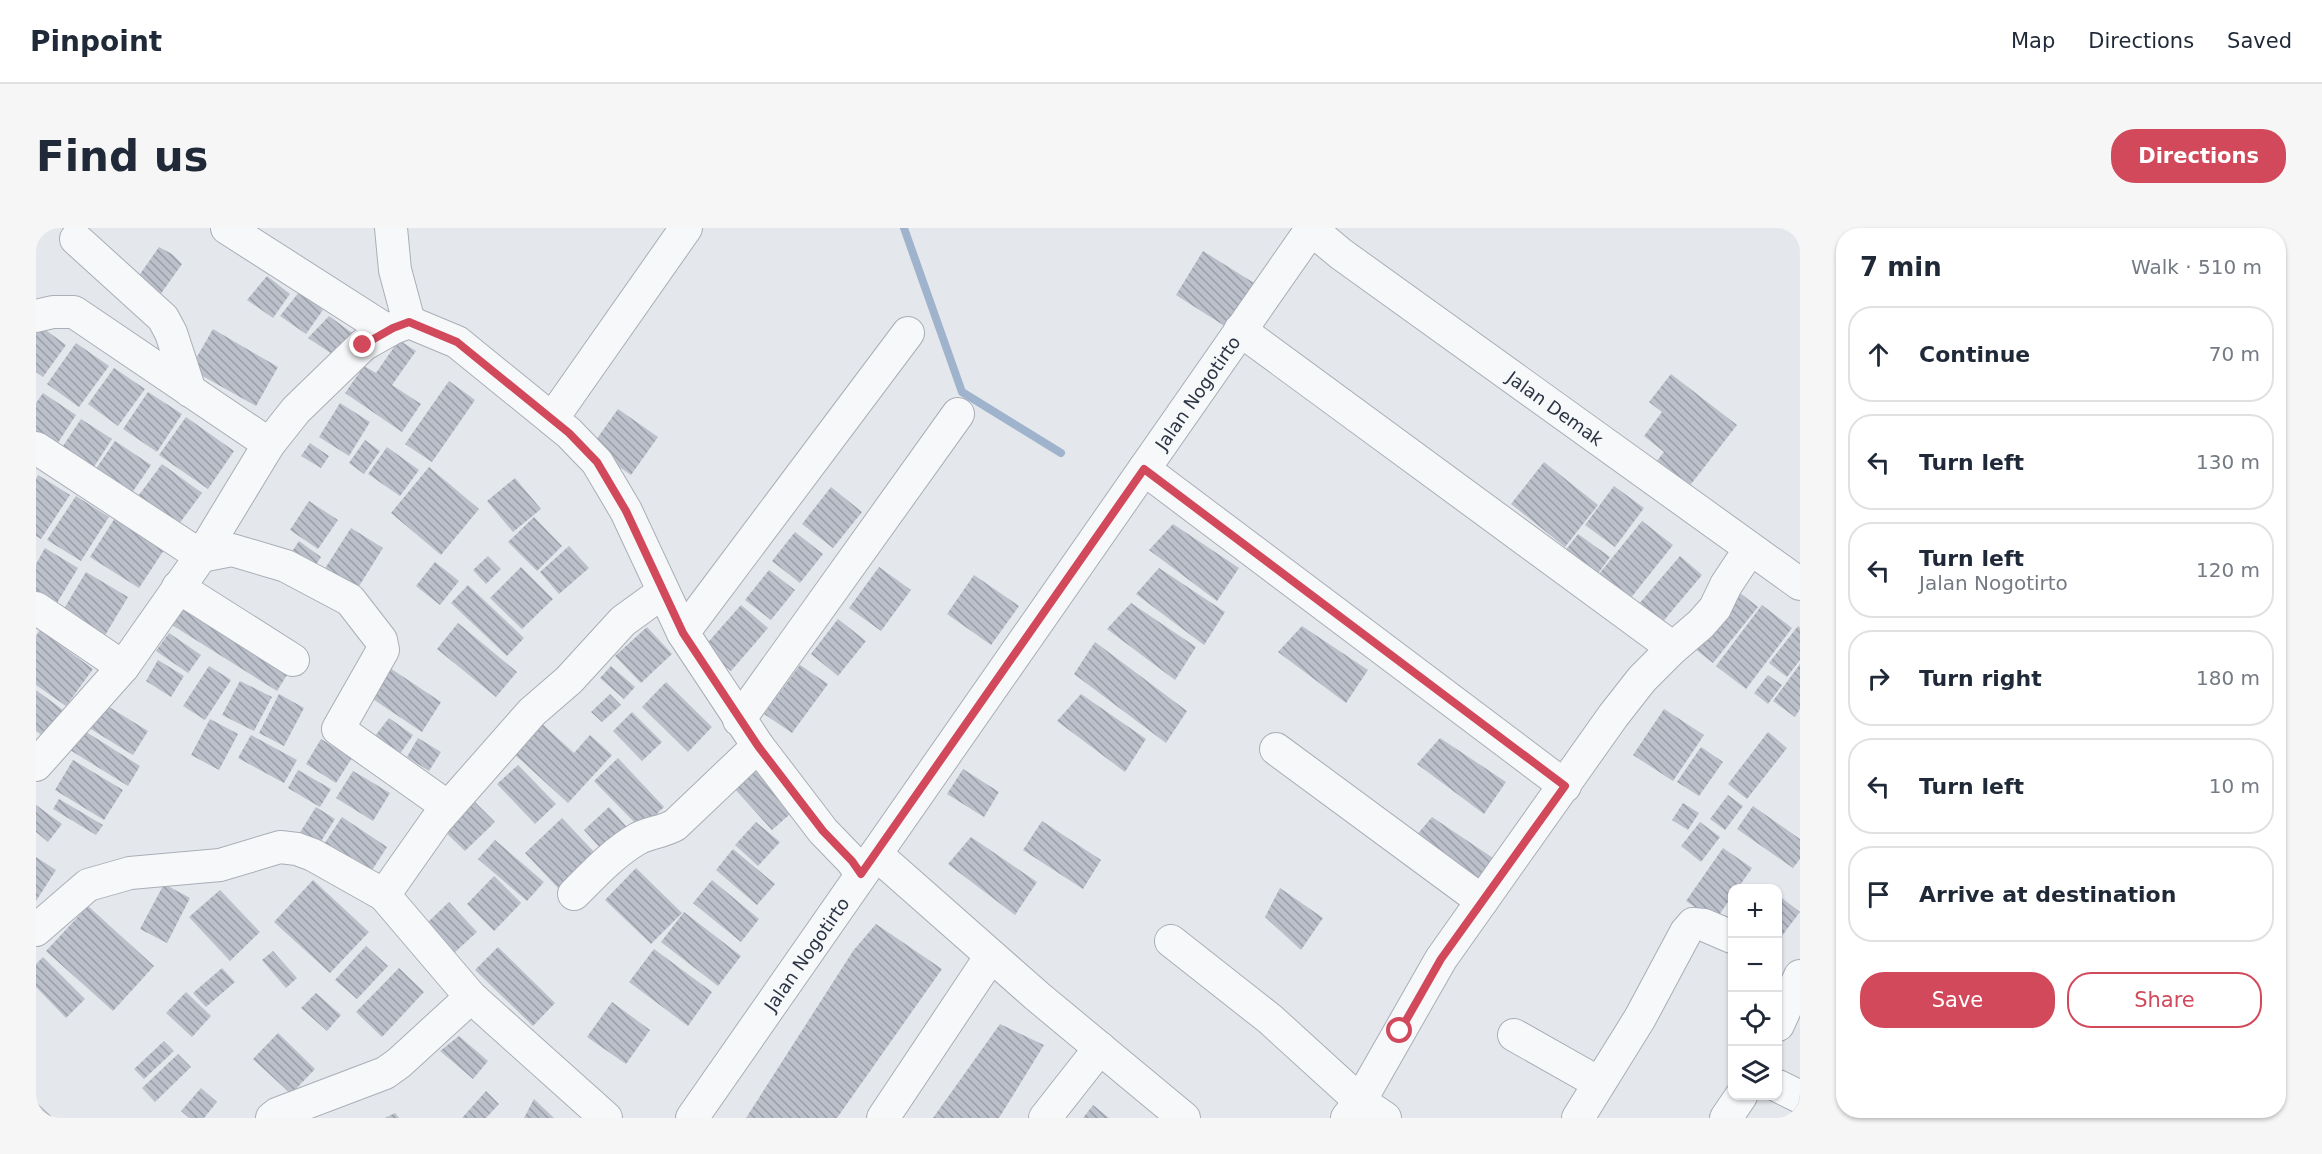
<!DOCTYPE html>
<html lang="en">
<head>
<meta charset="utf-8">
<style>
	:root { --surface:#fff; --page:#f6f6f7; --text:#1f2937; --muted:#747a83; --line:#e0e1e3; --accent:#d1495b }
	body { margin:0; font-family:"DejaVu Sans",sans-serif; background:var(--page); color:var(--text) }
	.controls { position:absolute; right:18px; bottom:18px; display:grid; overflow:hidden; border-radius:12px; box-shadow:0 2px 4px #0004 }
	.controls button { width:54px; height:54px; display:grid; place-items:center; padding:0; border:0; border-bottom:2px solid var(--line); background:var(--surface); color:var(--text); font:30px sans-serif }
	.stop { position:absolute; width:18px; height:18px; margin:-14px; border:4px solid #d1495b; border-radius:50%; background:#fff }
	.stop.end { background:#d1495b; border-color:#fff; box-shadow:0 2px 6px #0008 }
	.list { margin:0; padding:0; list-style:none }
	h2 { display:flex; justify-content:space-between; align-items:center; height:78px; margin:0; padding:0 24px; font-size:26px }
	h2 small { font-size:20px; font-weight:400; color:var(--muted) }
	.list li { display:grid; grid-template-columns:39px 1fr auto; gap:18px; align-items:center; box-sizing:border-box; height:96px; margin:0 12px 12px; padding:0 12px; border:2px solid var(--line); border-radius:24px }
	.list b { display:block; font-size:22px; white-space:nowrap }
	.list p { margin:0; font-size:20px; white-space:nowrap; color:var(--muted) }
	.list em { font-size:20px; font-style:normal; color:var(--muted) }
	.actions { display:flex; gap:12px; padding:18px 24px }
	.actions a { flex:1; padding:14px 0; border:2px solid var(--accent); border-radius:24px; text-align:center; font-size:21px; color:var(--accent) }
	.actions .main { background:var(--accent); color:#fff }
	.icon { flex:none; width:33px; height:33px; fill:none; stroke:currentColor; stroke-width:2; stroke-linecap:round; stroke-linejoin:round }
	.map { position:relative; flex:none; width:1764px; height:890px; overflow:hidden; border-radius:24px }
	header { display:flex; align-items:center; gap:36px; box-sizing:border-box; height:84px; padding:0 30px; background:var(--surface); border-bottom:2px solid var(--line) }
	header strong { font-size:28px }
	nav { display:flex; gap:33px; margin-inline-start:auto; font-size:21px }
	.intro { display:flex; align-items:center; justify-content:space-between; box-sizing:border-box; height:144px; padding:0 36px }
	h1 { margin:0; font-size:42px }
	.button { padding:15px 27px; border-radius:24px; background:var(--accent); color:#fff; font-size:21px; font-weight:700 }
	main { display:flex; gap:36px; padding:0 36px }
	aside { flex:1; background:var(--surface); border-radius:24px; box-shadow:0 2px 4px #0004 }
	.map>svg:first-child { display:block }
	.lines { fill:none; stroke-linecap:round; stroke-linejoin:round }
	.stream { stroke:#9fb4cc; stroke-width:8 }
	.building { fill:url(#building-back-hatch) }
	.minor-casing { stroke:#a9aeb7; stroke-width:34 }
	.minor { stroke:#f7f8fa; stroke-width:32 }
	.route { stroke:#d1495b; stroke-width:8 }
	.labels { text-anchor:middle; dominant-baseline:central; stroke-width:6; stroke-linejoin:round; paint-order:stroke }
	.street-label { font-size:18px; fill:#2b3445; stroke:#f4f6f9 }
</style>
</head>
<body>
<header>
<strong>Pinpoint</strong>
<nav><a>Map</a><a>Directions</a><a>Saved</a></nav>
</header>
<div class="intro"><h1>Find us</h1><a class="button">Directions</a></div>
<main>
<div class="map">
<svg width="1764" height="890" viewBox="0 0 1764 890">
	<defs>
		<pattern id="building-back-hatch" width="6" height="6" patternUnits="userSpaceOnUse" patternTransform="scale(1.5)"><rect width="6" height="6" fill="#bbc0ca"/><path d="M-1 5l2 2M0 0l6 6M5-1l2 2" fill="none" stroke="#989da6"/></pattern>
	</defs>
	<rect width="100%" height="100%" fill="#e4e7ec"/>
	<g class="lines">
		<path class="stream" d="M 868,0 L 926,164 L 1025,225"/>
	</g>
	<path class="building" d="M 123,19 L 136,26 L 146,36 L 124,67 L 102,49 Z
		M 1167,23 L 1226,60 L 1198,104 L 1140,67 Z
		M 231,48 L 254,66 L 237,90 L 211,72 Z
		M 264,63 L 287,82 L 270,106 L 244,88 Z
		M 293,88 L 319,107 L 299,128 L 272,110 Z
		M 0,95 L 30,117 L 7,149 L 0,144 Z
		M 177,101 L 242,139 L 220,178 L 154,141 Z
		M 363,112 L 380,123 L 356,157 L 385,176 L 366,204 L 309,165 L 328,138 L 340,145 Z
		M 40,115 L 73,138 L 43,179 L 11,156 Z
		M 78,140 L 109,161 L 82,198 L 52,176 Z
		M 1635,146 L 1701,197 L 1645,269 L 1612,244 L 1628,224 L 1608,208 L 1626,184 L 1613,174 Z
		M 413,153 L 439,172 L 396,234 L 369,216 Z
		M 112,164 L 146,186 L 121,224 L 87,201 Z
		M 7,165 L 40,187 L 16,224 L 0,214 L 0,175 Z
		M 304,175 L 334,194 L 313,228 L 283,209 Z
		M 582,181 L 622,209 L 595,247 L 555,219 Z
		M 150,189 L 198,223 L 172,261 L 123,227 Z
		M 45,191 L 76,211 L 52,248 L 21,227 Z
		M 329,212 L 344,223 L 328,246 L 313,235 Z
		M 79,213 L 115,237 L 89,275 L 53,251 Z
		M 274,215 L 293,228 L 285,240 L 265,228 Z
		M 351,219 L 383,242 L 364,268 L 332,246 Z
		M 1508,234 L 1562,277 L 1529,319 L 1475,276 Z
		M 126,236 L 166,265 L 137,304 L 97,275 Z
		M 393,239 L 443,281 L 405,327 L 355,285 Z
		M 2,247 L 34,267 L 5,311 L 0,308 L 0,251 Z
		M 479,250 L 505,281 L 477,304 L 451,273 Z
		M 1578,258 L 1608,280 L 1579,319 L 1549,297 Z
		M 795,259 L 826,284 L 797,320 L 766,296 Z
		M 40,268 L 73,289 L 45,333 L 11,312 Z
		M 273,273 L 302,292 L 282,321 L 254,302 Z
		M 498,289 L 526,318 L 501,343 L 472,314 Z
		M 79,290 L 128,322 L 103,360 L 54,329 Z
		M 1606,293 L 1637,317 L 1594,371 L 1563,346 Z
		M 1137,296 L 1203,340 L 1181,373 L 1113,322 Z
		M 315,300 L 347,320 L 320,363 L 288,342 Z
		M 759,304 L 787,326 L 764,355 L 736,333 Z
		M 1542,306 L 1574,329 L 1558,351 L 1526,327 Z
		M 263,313 L 285,329 L 274,346 L 251,331 Z
		M 533,318 L 553,340 L 523,366 L 504,344 Z
		M 9,320 L 42,340 L 18,380 L 0,369 L 0,336 Z
		M 452,328 L 465,341 L 450,356 L 437,342 Z
		M 1644,328 L 1666,347 L 1624,397 L 1602,377 Z
		M 399,334 L 423,353 L 404,377 L 380,358 Z
		M 485,339 L 517,371 L 486,401 L 454,370 Z
		M 843,339 L 875,362 L 845,403 L 813,380 Z
		M 1123,340 L 1189,384 L 1168,417 L 1100,366 Z
		M 733,342 L 759,362 L 735,392 L 709,372 Z
		M 50,344 L 92,369 L 68,409 L 26,384 Z
		M 938,347 L 983,378 L 955,417 L 911,386 Z
		M 432,357 L 488,410 L 471,428 L 415,375 Z
		M 1699,361 L 1722,379 L 1677,435 L 1654,417 Z
		M 151,372 L 256,439 L 241,463 L 136,397 Z
		M 1095,375 L 1160,419 L 1139,452 L 1071,401 Z
		M 705,377 L 732,400 L 695,443 L 667,420 Z
		M 1726,377 L 1756,400 L 1710,461 L 1680,438 Z
		M 802,391 L 830,413 L 802,448 L 775,426 Z
		M 422,395 L 481,444 L 460,469 L 401,421 Z
		M 1266,398 L 1332,442 L 1310,475 L 1242,424 Z
		M 1762,398 L 1764,400 L 1764,432 L 1751,449 L 1733,435 Z
		M 611,399 L 636,426 L 605,455 L 579,428 Z
		M 4,402 L 57,441 L 30,478 L 0,457 L 0,408 Z
		M 133,405 L 165,427 L 152,445 L 120,423 Z
		M 1059,414 L 1151,483 L 1130,515 L 1038,446 Z
		M 122,432 L 148,448 L 135,469 L 110,453 Z
		M 345,434 L 405,474 L 386,504 L 325,463 Z
		M 1764,436 L 1764,481 L 1759,489 L 1737,473 Z
		M 764,437 L 792,456 L 756,505 L 728,486 Z
		M 173,438 L 195,452 L 169,492 L 147,478 Z
		M 575,438 L 599,459 L 588,471 L 564,450 Z
		M 1732,447 L 1746,457 L 1732,476 L 1718,465 Z
		M 204,453 L 236,469 L 218,503 L 186,487 Z
		M 630,454 L 676,499 L 652,524 L 606,479 Z
		M 0,462 L 27,482 L 7,508 L 0,503 Z
		M 243,466 L 268,480 L 248,518 L 223,505 Z
		M 574,466 L 585,477 L 566,494 L 555,484 Z
		M 1045,466 L 1110,511 L 1089,544 L 1021,493 Z
		M 65,474 L 112,503 L 97,527 L 50,498 Z
		M 1628,481 L 1668,507 L 1637,553 L 1597,527 Z
		M 596,484 L 626,514 L 606,533 L 577,503 Z
		M 353,490 L 377,507 L 361,530 L 336,512 Z
		M 174,491 L 202,506 L 183,542 L 155,527 Z
		M 504,494 L 538,525 L 554,507 L 576,527 L 532,575 L 476,524 Z
		M 47,502 L 104,538 L 92,558 L 34,522 Z
		M 1732,504 L 1751,520 L 1711,571 L 1692,556 Z
		M 215,507 L 261,532 L 248,555 L 202,530 Z
		M 382,510 L 405,524 L 393,543 L 371,529 Z
		M 1404,510 L 1470,554 L 1448,586 L 1381,536 Z
		M 285,511 L 316,530 L 300,555 L 270,536 Z
		M 1665,519 L 1687,534 L 1663,568 L 1641,554 Z
		M 582,530 L 628,579 L 605,601 L 558,553 Z
		M 37,532 L 87,562 L 68,592 L 19,562 Z
		M 722,536 L 762,579 L 736,602 L 697,559 Z
		M 482,537 L 520,576 L 499,596 L 461,556 Z
		M 927,541 L 963,564 L 948,589 L 911,566 Z
		M 262,542 L 295,561 L 284,579 L 252,560 Z
		M 317,543 L 354,565 L 337,593 L 300,570 Z
		M 1692,567 L 1707,578 L 1689,602 L 1674,591 Z
		M 433,568 L 459,594 L 429,623 L 403,598 Z
		M 23,571 L 67,597 L 60,607 L 17,581 Z
		M 1647,575 L 1663,585 L 1652,602 L 1636,592 Z
		M 0,577 L 26,596 L 12,614 L 0,604 Z
		M 1717,578 L 1764,611 L 1764,631 L 1757,640 L 1701,601 Z
		M 280,579 L 299,591 L 282,618 L 263,606 Z
		M 573,579 L 597,606 L 572,629 L 548,602 Z
		M 306,589 L 351,619 L 331,650 L 285,621 Z
		M 1396,589 L 1463,634 L 1441,666 L 1373,616 Z
		M 526,590 L 560,626 L 522,660 L 489,625 Z
		M 1006,593 L 1065,632 L 1047,661 L 987,622 Z
		M 720,594 L 744,614 L 722,638 L 699,617 Z
		M 1664,594 L 1684,609 L 1665,634 L 1645,618 Z
		M 935,609 L 1001,654 L 979,687 L 912,636 Z
		M 459,612 L 508,654 L 491,673 L 442,631 Z
		M 1687,620 L 1716,640 L 1702,660 L 1696,660 L 1696,668 L 1679,693 L 1650,673 Z
		M 697,621 L 739,656 L 721,677 L 680,642 Z
		M 0,629 L 20,642 L 0,673 Z
		M 600,640 L 646,685 L 615,716 L 569,672 Z
		M 458,648 L 485,675 L 458,703 L 431,676 Z
		M 277,652 L 333,704 L 294,745 L 238,694 Z
		M 676,652 L 723,691 L 705,714 L 657,675 Z
		M 128,656 L 154,670 L 131,715 L 104,701 Z
		M 1244,660 L 1287,690 L 1265,722 L 1229,689 Z
		M 184,662 L 224,704 L 194,733 L 153,689 Z
		M 1742,667 L 1764,684 L 1742,713 Z
		M 413,674 L 441,704 L 418,725 L 390,696 Z
		M 52,678 L 118,738 L 77,783 L 10,723 Z
		M 648,684 L 705,728 L 682,758 L 625,714 Z
		M 840,696 L 906,741 L 801,890 L 710,890 L 817,723 Z
		M 330,718 L 352,738 L 321,771 L 299,752 Z
		M 462,719 L 519,775 L 497,798 L 439,742 Z
		M 618,721 L 676,764 L 652,798 L 593,754 Z
		M 237,723 L 261,750 L 250,760 L 226,732 Z
		M 7,729 L 49,771 L 30,790 L 0,759 L 0,736 Z
		M 186,740 L 199,754 L 170,779 L 157,765 Z
		M 363,740 L 388,764 L 346,809 L 320,784 Z
		M 150,764 L 175,788 L 156,809 L 130,785 Z
		M 280,765 L 305,787 L 291,803 L 265,780 Z
		M 576,774 L 614,802 L 590,836 L 551,809 Z
		M 964,796 L 1008,817 L 963,890 L 897,890 Z
		M 242,805 L 279,841 L 255,866 L 217,831 Z
		M 423,808 L 452,833 L 437,851 L 404,823 Z
		M 128,813 L 138,823 L 108,851 L 98,841 Z
		M 142,826 L 155,839 L 119,874 L 106,860 Z
		M 165,860 L 181,874 L 168,890 L 153,890 L 145,883 Z
		M 450,863 L 463,876 L 450,890 L 426,890 Z
		M 498,871 L 518,890 L 488,890 Z
		M 0,874 L 17,890 L 0,890 Z
		M 1057,877 L 1073,890 L 1047,890 Z
		M 359,885 L 363,890 L 349,890 Z"/>
	<g class="lines">
		<g class="minor-casing">
			<g id="minor">
				<path d="M 191,0 L 352,103"/>
				<path d="M 355,0 L 359,42 L 373,94"/>
				<path id="s1" d="M 1275,1 L 1305,26 L 1764,356"/>
				<path d="M 40,11 L 127,90 L 135,105 L 154,163"/>
				<path d="M 0,88 L 17,84 L 38,84 L 233,216"/>
				<path d="M 1204,102 L 1637,420"/>
				<path d="M 516,191 L 650,0"/>
				<path d="M 0,220 L 165,328 L 196,322 L 250,338 L 314,372 L 345,412 L 347,422 L 302,501 L 412,579"/>
				<path d="M 1108,241 L 1529,558"/>
				<path d="M 142,359 L 257,432"/>
				<path d="M 0,380 L 87,439"/>
				<path d="M 647,405 L 872,105"/>
				<path d="M 703,492 L 922,186"/>
				<path d="M 1240,521 L 1446,673"/>
				<path d="M 0,537 L 87,439 L 165,328 L 233,216 L 260,182 L 327,117 L 357,100 L 373,94 L 421,114 L 533,205 L 561,234 L 590,283 L 647,405 L 722,518 L 787,603 L 816,633 L 825,646"/>
				<path d="M 840,626 L 1001,768 L 1148,890"/>
				<path d="M 538,666 C 558,646 578,624 603,610 C 615,604 627,604 639,597 L 722,518"/>
				<path d="M 348,667 L 435,769 L 570,890"/>
				<path d="M 0,702 L 52,657 L 94,645 L 184,637 L 244,619 L 261,621 L 277,627 L 348,667 L 400,593 L 496,484 L 533,452 L 587,393 L 627,364"/>
				<path d="M 1135,713 L 1234,791 L 1324,873 L 1349,890"/>
				<path d="M 1742,797 L 1764,748"/>
				<path d="M 1478,807 L 1563,855"/>
				<path d="M 1742,858 L 1764,869"/>
				<path d="M 236,890 L 241,886 L 349,845 L 363,835 L 435,769"/>
				<path id="s2" d="M 656,890 L 1276,0"/>
				<path d="M 847,890 L 955,728"/>
				<path d="M 1009,890 L 1064,820"/>
				<path d="M 1311,890 L 1324,873 L 1405,731 L 1475,632 L 1577,488 L 1606,451 L 1637,420 L 1665,396 L 1679,380 L 1690,357 L 1714,321"/>
				<path d="M 1542,890 L 1604,790 L 1650,704 L 1657,696 L 1668,697 L 1696,709"/>
				<path d="M 1690,890 L 1705,868"/>
			</g>
		</g>
		<use href="#minor" class="minor"/>
	</g>
	<g class="lines">
		<path class="route" d="M 327,117 L 357,100 L 373,94 L 421,114 L 533,205 L 561,234 L 590,283 L 647,405 L 722,518 L 787,603 L 816,633 L 825,646 L 1108,241 L 1529,558 L 1405,731 L 1364,803"/>
	</g>
	<g class="labels">
		<g class="street-label">
			<text stroke="none"><textPath href="#s2" startOffset="884">Jalan Nogotirto</textPath></text>
			<text stroke="none"><textPath href="#s1" startOffset="303">Jalan Demak</textPath></text>
			<text stroke="none"><textPath href="#s2" startOffset="200">Jalan Nogotirto</textPath></text>
		</g>
	</g>
</svg>
<div class="controls">
<button>+</button>
<button>−</button>
<button><svg class="icon" aria-label="locate" viewBox="0 0 24 24"><circle cx="12" cy="12" r="6"/><path d="M12 2v4M12 18v4M2 12h4M18 12h4"/></svg></button>
<button><svg class="icon" aria-label="layers" viewBox="0 0 24 24"><path d="M12 4l9 5-9 5-9-5zM3 14l9 5 9-5"/></svg></button>
</div>
<div class="stop" style="left:1364px;top:803px"></div>
<div class="stop end" style="left:327px;top:117px"></div>
</div>
<aside>
<h2>7 min<small>Walk · 510 m</small></h2>
<ul class="list">
<li><svg class="icon" aria-label="ahead" viewBox="0 0 24 24"><path d="M12 20V5M6 11l6-6 6 6"/></svg><div><b>Continue</b></div><em>70 m</em></li>
<li><svg class="icon" aria-label="left" viewBox="0 0 24 24"><path d="M17 20v-9H6M10 6l-5 5 5 5"/></svg><div><b>Turn left</b></div><em>130 m</em></li>
<li><svg class="icon" aria-label="left" viewBox="0 0 24 24"><path d="M17 20v-9H6M10 6l-5 5 5 5"/></svg><div><b>Turn left</b><p>Jalan Nogotirto</p></div><em>120 m</em></li>
<li><svg class="icon" aria-label="right" viewBox="0 0 24 24"><path d="M7 20v-9h11M14 6l5 5-5 5"/></svg><div><b>Turn right</b></div><em>180 m</em></li>
<li><svg class="icon" aria-label="left" viewBox="0 0 24 24"><path d="M17 20v-9H6M10 6l-5 5 5 5"/></svg><div><b>Turn left</b></div><em>10 m</em></li>
<li><svg class="icon" aria-label="arrive" viewBox="0 0 24 24"><path d="M6 21V4h12l-3 4 3 4H6"/></svg><div><b>Arrive at destination</b></div></li>
</ul>
<div class="actions"><a class="main">Save</a><a>Share</a></div>
</aside>
</main>
</body>
</html>
